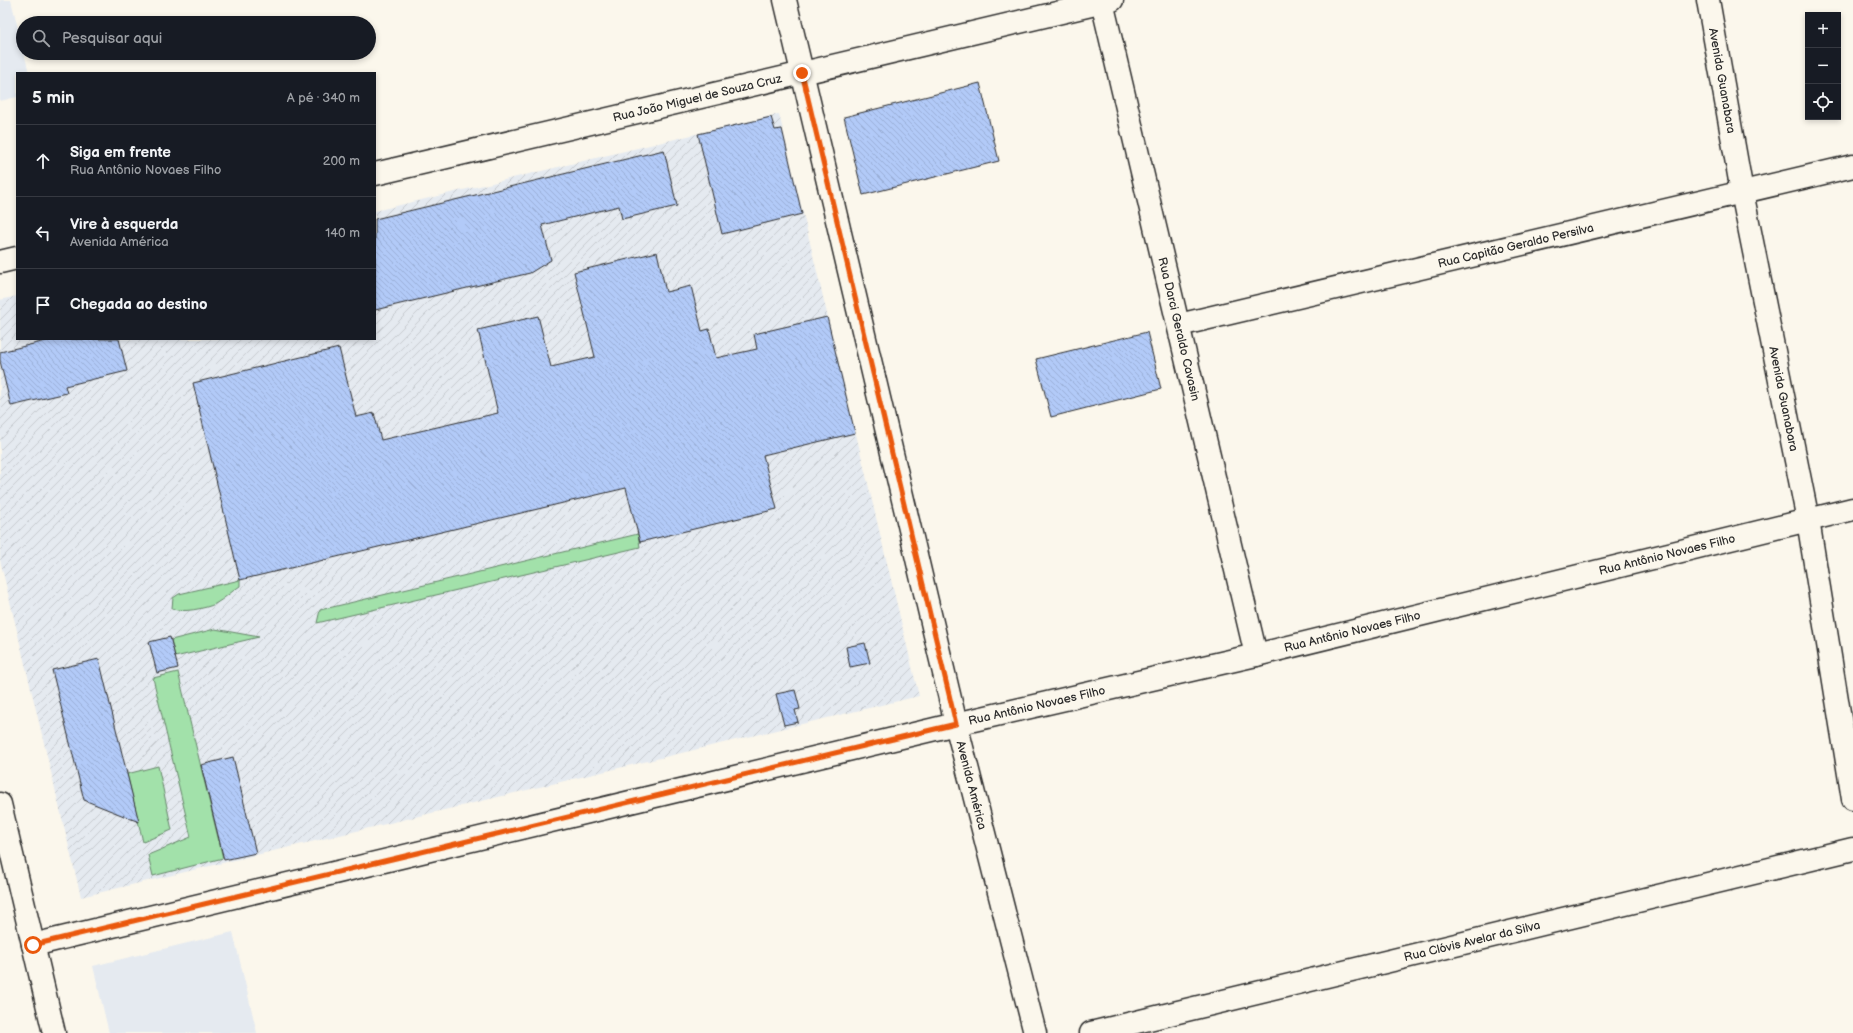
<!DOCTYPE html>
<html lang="pt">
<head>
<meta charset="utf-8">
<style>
	:root { --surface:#171b24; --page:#242831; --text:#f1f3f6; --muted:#9ea1a6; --line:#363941 }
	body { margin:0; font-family:"Balsamiq Sans",sans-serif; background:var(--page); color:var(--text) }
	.controls { position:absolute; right:12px; top:12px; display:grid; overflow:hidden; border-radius:0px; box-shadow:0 2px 6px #0003 }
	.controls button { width:36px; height:36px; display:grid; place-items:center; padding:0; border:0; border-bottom:1px solid var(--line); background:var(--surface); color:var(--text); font:20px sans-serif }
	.stop { position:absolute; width:12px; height:12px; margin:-9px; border:3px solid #ea580c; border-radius:50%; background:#fff }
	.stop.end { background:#ea580c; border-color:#fff; box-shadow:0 1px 4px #0008 }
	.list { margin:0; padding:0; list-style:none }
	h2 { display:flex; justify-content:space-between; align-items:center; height:52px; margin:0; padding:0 16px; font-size:17px }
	h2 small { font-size:13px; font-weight:400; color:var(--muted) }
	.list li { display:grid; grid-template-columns:26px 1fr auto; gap:12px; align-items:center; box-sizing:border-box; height:72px; padding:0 16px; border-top:1px solid var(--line) }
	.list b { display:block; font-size:15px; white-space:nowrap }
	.list p { margin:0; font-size:13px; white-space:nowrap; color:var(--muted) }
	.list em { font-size:13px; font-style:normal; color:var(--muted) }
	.icon { flex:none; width:22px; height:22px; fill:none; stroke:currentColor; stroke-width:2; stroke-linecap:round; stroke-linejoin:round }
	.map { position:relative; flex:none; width:1853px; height:1033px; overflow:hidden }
	.search { position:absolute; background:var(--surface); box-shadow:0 2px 6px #0003; left:16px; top:16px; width:360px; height:44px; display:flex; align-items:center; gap:10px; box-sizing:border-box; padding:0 14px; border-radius:22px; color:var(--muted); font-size:15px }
	.panel { position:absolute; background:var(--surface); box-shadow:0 2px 6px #0003; left:16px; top:72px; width:360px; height:268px; border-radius:0px }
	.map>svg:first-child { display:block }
	.built { fill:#e5eaf0 }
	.industrial { fill:url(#industrial-furrows) }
	.grass { fill:#a2e1aa; stroke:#66866a }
	.building { fill:url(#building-back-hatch); stroke:#2b2b2b }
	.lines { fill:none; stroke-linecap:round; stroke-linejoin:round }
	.minor-casing { stroke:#2b2b2b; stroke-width:25 }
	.secondary-casing { stroke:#2b2b2b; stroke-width:25 }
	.minor { stroke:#fbf7ec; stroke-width:22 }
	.secondary { stroke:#fbf7ec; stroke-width:22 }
	.route { stroke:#ea580c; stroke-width:5 }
	.labels { text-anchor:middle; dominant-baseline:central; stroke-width:3; stroke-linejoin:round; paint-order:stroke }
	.street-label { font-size:12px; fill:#2b2b2b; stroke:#fbf7ec }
</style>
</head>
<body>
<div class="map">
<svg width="1853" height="1033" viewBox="0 0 1853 1033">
	<defs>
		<pattern id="industrial-furrows" width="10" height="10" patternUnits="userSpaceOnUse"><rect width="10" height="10" fill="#e5eaf0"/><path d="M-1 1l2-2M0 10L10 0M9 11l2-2" fill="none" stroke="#c5c9ce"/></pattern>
		<pattern id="building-back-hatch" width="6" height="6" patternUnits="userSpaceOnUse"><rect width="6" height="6" fill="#b2caf8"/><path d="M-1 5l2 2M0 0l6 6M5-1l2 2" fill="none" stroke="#99aed5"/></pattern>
	</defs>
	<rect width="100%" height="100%" fill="#fbf7ec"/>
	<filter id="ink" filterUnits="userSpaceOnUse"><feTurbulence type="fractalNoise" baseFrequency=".025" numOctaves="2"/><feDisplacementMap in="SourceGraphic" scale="8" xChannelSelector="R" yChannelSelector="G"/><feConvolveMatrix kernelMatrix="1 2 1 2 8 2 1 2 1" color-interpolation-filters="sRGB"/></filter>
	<g filter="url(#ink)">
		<path class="built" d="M 0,0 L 11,0 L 29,73 L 17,73 L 17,97 L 0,101 Z
			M 233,932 L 257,1033 L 109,1033 L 93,966 Z"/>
		<path class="industrial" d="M 779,114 L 919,696 L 81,897 L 0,560 L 0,300 L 17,296 L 17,339 L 375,339 L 375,211 Z"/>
		<path class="grass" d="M 638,534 L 640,547 L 317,623 L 320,610 Z
			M 240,580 L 240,586 C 232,591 224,599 215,604 C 207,608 180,614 172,608 L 173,598 L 179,594 Z
			M 215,629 L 259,637 L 175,657 L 171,640 Z
			M 178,672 L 223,858 L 153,876 L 148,855 L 191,837 L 153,678 Z
			M 158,766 L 172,830 L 143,842 L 127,774 Z"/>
		<path class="building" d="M 980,83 L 999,161 L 863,195 L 844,117 Z
			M 771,117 L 775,130 L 782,129 L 802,214 L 722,234 L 698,134 Z
			M 664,150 L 677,206 L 622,219 L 619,206 L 542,225 L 551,260 L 530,273 L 375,310 L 375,219 Z
			M 657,252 L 666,292 L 691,286 L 702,331 L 709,329 L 716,358 L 757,349 L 754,334 L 827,317 L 855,433 L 763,455 L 777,509 L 640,542 L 626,488 L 240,580 L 193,383 L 339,348 L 356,417 L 374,413 L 381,440 L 498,413 L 478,330 L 538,316 L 551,367 L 595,357 L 574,272 Z
			M 1147,332 L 1161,389 L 1051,417 L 1036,359 Z
			M 54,339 L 119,339 L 127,371 L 65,386 L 67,393 L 11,406 L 0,361 L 0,352 Z
			M 170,637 L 178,668 L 157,673 L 149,642 Z
			M 865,643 L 870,663 L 850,667 L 846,647 Z
			M 99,659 L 127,774 L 139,822 L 84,800 L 52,670 Z
			M 795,690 L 800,709 L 795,710 L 798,722 L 784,725 L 776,694 Z
			M 233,757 L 256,853 L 224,860 L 201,765 Z"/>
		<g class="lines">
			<g class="minor-casing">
				<g id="minor">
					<path id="s1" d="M 785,0 L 956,724 L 1035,1033"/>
					<path id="s2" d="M 1708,0 L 1742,192 L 1808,520 L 1853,799"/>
					<path id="s3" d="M 1102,2 L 1256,655"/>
					<path id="s4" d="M 375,174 L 1112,0"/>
					<path d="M 0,262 L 17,258"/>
					<path id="s5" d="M 1179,325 L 1853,166"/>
					<path id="s6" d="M 33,945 L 956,724 L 1256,655 L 1853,509"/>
					<path id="s7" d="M 1091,1033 L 1853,849"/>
				</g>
			</g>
			<g class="secondary-casing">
				<path id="secondary" d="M 0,804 L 54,1033"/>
			</g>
			<use href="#minor" class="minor"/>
			<use href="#secondary" class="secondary"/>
		</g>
	</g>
	<g class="lines" filter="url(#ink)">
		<path class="route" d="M 33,945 L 956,724 L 802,73"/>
	</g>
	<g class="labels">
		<g class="street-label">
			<text stroke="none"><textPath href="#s2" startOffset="82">Avenida Guanabara</textPath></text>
			<text stroke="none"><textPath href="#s4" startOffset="331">Rua João Miguel de Souza Cruz</textPath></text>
			<text stroke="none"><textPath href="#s5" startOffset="346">Rua Capitão Geraldo Persilva</textPath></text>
			<text stroke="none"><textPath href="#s3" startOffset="336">Rua Darci Geraldo Cavasin</textPath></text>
			<text stroke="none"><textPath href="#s2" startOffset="406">Avenida Guanabara</textPath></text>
			<text stroke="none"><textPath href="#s6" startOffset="1680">Rua Antônio Novaes Filho</textPath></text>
			<text stroke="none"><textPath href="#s6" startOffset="1356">Rua Antônio Novaes Filho</textPath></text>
			<text stroke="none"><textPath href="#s6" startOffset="1032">Rua Antônio Novaes Filho</textPath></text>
			<text stroke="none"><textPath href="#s1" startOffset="807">Avenida América</textPath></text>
			<text stroke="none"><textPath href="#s7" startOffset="392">Rua Clóvis Avelar da Silva</textPath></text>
		</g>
	</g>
</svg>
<div class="controls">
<button>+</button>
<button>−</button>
<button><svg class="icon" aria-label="locate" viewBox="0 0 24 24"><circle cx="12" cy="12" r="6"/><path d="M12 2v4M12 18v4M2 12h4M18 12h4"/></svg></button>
</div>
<div class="stop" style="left:33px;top:945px"></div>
<div class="stop end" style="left:802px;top:73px"></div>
<div class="search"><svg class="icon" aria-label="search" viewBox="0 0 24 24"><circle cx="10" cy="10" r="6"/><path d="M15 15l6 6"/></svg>Pesquisar aqui</div>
<section class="panel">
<h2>5 min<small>A pé · 340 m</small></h2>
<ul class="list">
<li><svg class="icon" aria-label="ahead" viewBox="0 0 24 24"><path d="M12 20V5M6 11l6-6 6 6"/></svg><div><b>Siga em frente</b><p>Rua Antônio Novaes Filho</p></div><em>200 m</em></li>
<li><svg class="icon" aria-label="left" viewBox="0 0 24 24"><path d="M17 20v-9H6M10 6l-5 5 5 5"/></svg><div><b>Vire à esquerda</b><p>Avenida América</p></div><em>140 m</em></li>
<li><svg class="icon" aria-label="arrive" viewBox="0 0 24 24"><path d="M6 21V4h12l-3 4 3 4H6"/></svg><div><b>Chegada ao destino</b></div></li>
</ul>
</section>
</div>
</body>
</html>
